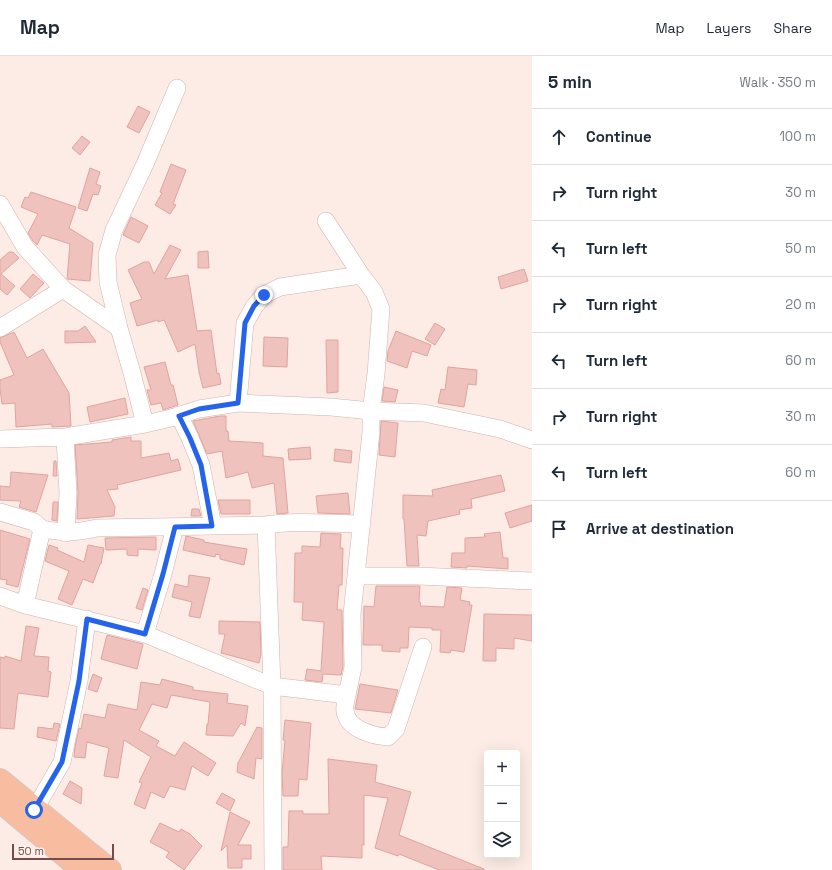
<!DOCTYPE html>
<html lang="en">
<head>
<meta charset="utf-8">
<style>
	:root { --surface:#fff; --page:#f6f6f7; --text:#1f2937; --muted:#747a83; --line:#e0e1e3 }
	body { margin:0; font-family:"Space Grotesk",sans-serif; background:var(--page); color:var(--text) }
	.controls { position:absolute; right:12px; bottom:12px; display:grid; overflow:hidden; border-radius:4px; box-shadow:0 4px 16px #0002 }
	.controls button { width:36px; height:36px; display:grid; place-items:center; padding:0; border:0; border-bottom:1px solid var(--line); background:var(--surface); color:var(--text); font:20px sans-serif }
	.scale { position:absolute; left:12px; bottom:10px; width:102px; box-sizing:border-box; padding-left:4px; border:2px solid #744d4b; border-top:0; font-size:11px; line-height:14px; white-space:nowrap; color:#744d4b; -webkit-text-stroke:3px #fef1eb; paint-order:stroke }
	.stop { position:absolute; width:12px; height:12px; margin:-9px; border:3px solid #2563eb; border-radius:50%; background:#fff }
	.stop.end { background:#2563eb; border-color:#fff; box-shadow:0 1px 4px #0008 }
	.list { margin:0; padding:0; list-style:none }
	h2 { display:flex; justify-content:space-between; align-items:center; height:52px; margin:0; padding:0 16px; font-size:17px }
	h2 small { font-size:13px; font-weight:400; color:var(--muted) }
	.list li { display:grid; grid-template-columns:26px 1fr auto; gap:12px; align-items:center; box-sizing:border-box; height:56px; padding:0 16px; border-top:1px solid var(--line) }
	.list b { display:block; font-size:15px; white-space:nowrap }
	.list em { font-size:13px; font-style:normal; color:var(--muted) }
	.icon { flex:none; width:22px; height:22px; fill:none; stroke:currentColor; stroke-width:2; stroke-linecap:round; stroke-linejoin:round }
	.map { position:relative; flex:none; width:532px; height:814px; overflow:hidden }
	header { display:flex; align-items:center; gap:24px; box-sizing:border-box; height:56px; padding:0 20px; background:var(--surface); border-bottom:1px solid var(--line) }
	header strong { font-size:19px }
	nav { display:flex; gap:22px; margin-inline-start:auto; font-size:14px }
	main { display:flex }
	aside { flex:1; background:var(--surface) }
	.map>svg:first-child { display:block }
	.building { fill:#f0c2be; stroke:#e2a39e }
	.lines { fill:none; stroke-linecap:round; stroke-linejoin:round }
	.minor-casing { stroke:#cfb3af; stroke-width:18 }
	.major-casing { stroke:#d5cac9; stroke-width:24 }
	.minor { stroke:#fff; stroke-width:17 }
	.major { stroke:#f8bca0; stroke-width:22 }
	.route { stroke:#2563eb; stroke-width:5 }
</style>
</head>
<body>
<header>
<strong>Map</strong>
<nav><a>Map</a><a>Layers</a><a>Share</a></nav>
</header>
<main>
<div class="map">
<svg width="532" height="814" viewBox="0 0 532 814">
	<rect width="100%" height="100%" fill="#fcece5"/>
	<path class="building" d="M 138,50 L 150,56 L 139,77 L 127,71 Z
		M 82,80 L 90,86 L 80,99 L 72,92 Z
		M 171,108 L 186,114 L 173,148 L 176,149 L 170,158 L 155,149 L 162,137 L 160,136 Z
		M 90,112 L 100,116 L 96,128 L 101,130 L 98,139 L 93,138 L 87,155 L 78,152 Z
		M 31,136 L 76,151 L 69,172 L 93,187 L 90,225 L 67,223 L 70,188 L 42,179 L 37,189 L 33,185 L 28,177 L 38,158 L 21,151 L 25,141 L 28,142 Z
		M 131,161 L 148,170 L 139,187 L 123,179 Z
		M 170,189 L 181,194 L 165,223 L 188,219 L 197,275 L 211,274 L 217,318 L 219,317 L 221,328 L 203,332 L 199,316 L 195,288 L 178,296 L 164,264 L 158,266 L 158,264 L 137,270 L 130,247 L 142,243 L 128,214 L 144,206 L 149,206 L 154,218 Z
		M 208,195 L 209,212 L 198,212 L 198,196 Z
		M 9,196 L 13,196 L 19,202 L 1,218 L 15,230 L 7,239 L 0,233 L 0,204 Z
		M 524,213 L 528,225 L 501,233 L 498,221 Z
		M 33,218 L 44,227 L 30,242 L 20,233 Z
		M 435,267 L 445,273 L 435,289 L 425,283 Z
		M 85,270 L 96,286 L 65,287 L 65,275 L 78,275 Z
		M 396,275 L 431,289 L 427,300 L 412,295 L 407,312 L 387,305 L 388,295 Z
		M 14,276 L 27,302 L 43,293 L 69,337 L 71,370 L 52,371 L 52,368 L 16,371 L 15,347 L 2,348 L 0,333 L 0,324 L 14,319 L 0,286 L 0,282 Z
		M 264,281 L 288,282 L 287,311 L 263,310 Z
		M 326,284 L 338,284 L 338,336 L 327,337 Z
		M 165,306 L 171,329 L 173,329 L 178,349 L 163,354 L 161,347 L 151,349 L 147,334 L 151,334 L 144,311 Z
		M 448,311 L 477,314 L 476,329 L 468,328 L 464,351 L 438,347 L 441,333 L 445,334 Z
		M 384,331 L 398,334 L 395,346 L 382,345 Z
		M 125,342 L 128,358 L 90,366 L 87,351 Z
		M 220,360 L 226,360 L 226,375 L 228,375 L 229,385 L 263,387 L 263,400 L 283,402 L 288,457 L 277,458 L 274,427 L 252,432 L 248,416 L 226,422 L 222,395 L 207,398 L 193,365 Z
		M 381,365 L 398,367 L 395,401 L 379,399 Z
		M 131,381 L 131,385 L 141,385 L 141,402 L 169,397 L 171,405 L 178,403 L 181,414 L 117,429 L 118,433 L 107,434 L 115,451 L 114,460 L 77,463 L 78,436 L 75,389 L 112,386 L 112,384 Z
		M 310,391 L 311,403 L 289,404 L 288,393 Z
		M 335,393 L 352,395 L 351,407 L 334,405 Z
		M 54,405 L 56,405 L 57,420 L 53,420 Z
		M 11,416 L 48,419 L 36,456 L 19,451 L 21,445 L 0,444 L 0,430 L 10,431 Z
		M 501,419 L 505,435 L 471,443 L 472,452 L 459,454 L 460,458 L 428,465 L 426,480 L 417,479 L 419,510 L 407,510 L 404,463 L 403,463 L 403,439 L 433,440 L 432,434 Z
		M 348,437 L 350,458 L 318,457 L 316,440 Z
		M 218,444 L 250,444 L 250,458 L 221,458 Z
		M 53,446 L 58,446 L 57,465 L 52,464 Z
		M 532,449 L 532,465 L 510,472 L 505,457 Z
		M 192,453 L 199,453 L 201,460 L 191,460 Z
		M 0,474 L 30,483 L 18,531 L 6,528 L 7,524 L 0,523 Z
		M 500,476 L 503,502 L 508,502 L 508,513 L 467,510 L 467,512 L 451,511 L 452,497 L 465,497 L 465,482 L 485,481 L 484,478 Z
		M 321,477 L 341,478 L 340,492 L 343,492 L 342,529 L 339,529 L 337,554 L 342,554 L 343,610 L 341,619 L 323,618 L 322,626 L 305,624 L 307,613 L 321,615 L 324,566 L 302,564 L 303,546 L 294,546 L 295,497 L 302,497 L 302,490 L 320,491 Z
		M 186,480 L 204,484 L 204,486 L 247,493 L 244,509 L 220,503 L 220,499 L 216,498 L 215,501 L 183,494 Z
		M 156,481 L 156,494 L 138,493 L 138,500 L 127,499 L 127,493 L 106,494 L 105,482 Z
		M 49,489 L 58,492 L 57,494 L 84,506 L 88,489 L 104,492 L 101,508 L 100,508 L 93,527 L 83,523 L 72,549 L 58,543 L 69,515 L 45,505 Z
		M 189,519 L 210,522 L 200,562 L 189,560 L 192,546 L 172,541 L 175,528 L 188,531 Z
		M 376,530 L 420,530 L 419,546 L 421,547 L 420,550 L 444,551 L 447,531 L 462,532 L 460,544 L 470,546 L 469,549 L 472,549 L 464,596 L 451,594 L 450,597 L 440,596 L 441,574 L 432,574 L 432,572 L 409,571 L 408,592 L 400,592 L 400,596 L 382,595 L 382,589 L 363,589 L 364,550 L 374,551 Z
		M 143,532 L 148,534 L 142,554 L 136,552 Z
		M 484,558 L 532,559 L 532,585 L 514,582 L 514,593 L 496,592 L 496,605 L 483,605 Z
		M 219,565 L 260,566 L 261,598 L 259,607 L 221,597 L 225,578 L 219,578 Z
		M 26,570 L 39,572 L 34,600 L 49,601 L 48,615 L 51,616 L 48,641 L 18,637 L 14,673 L 0,672 L 0,601 L 5,602 L 5,600 L 21,605 Z
		M 107,579 L 143,588 L 137,613 L 101,603 Z
		M 93,618 L 102,622 L 97,636 L 88,633 Z
		M 162,623 L 193,631 L 193,634 L 228,638 L 227,647 L 248,650 L 245,670 L 241,667 L 233,680 L 206,679 L 207,668 L 208,668 L 210,646 L 171,639 L 167,652 L 152,648 L 139,674 L 159,685 L 156,690 L 175,700 L 184,686 L 216,707 L 208,720 L 192,710 L 185,734 L 170,730 L 164,742 L 151,736 L 145,753 L 134,748 L 142,727 L 139,726 L 151,701 L 124,684 L 118,722 L 104,720 L 109,692 L 87,686 L 85,702 L 74,701 L 75,691 L 79,672 L 81,673 L 84,658 L 105,662 L 108,648 L 137,654 L 141,626 L 160,629 Z
		M 360,628 L 398,634 L 391,657 L 355,653 Z
		M 285,664 L 311,667 L 307,724 L 299,723 L 298,740 L 283,740 L 282,717 L 285,684 L 283,684 Z
		M 54,667 L 60,668 L 56,685 L 37,681 L 38,671 L 53,673 Z
		M 257,671 L 262,672 L 262,703 L 256,702 L 254,723 L 237,716 L 238,707 Z
		M 328,703 L 377,709 L 375,726 L 411,736 L 399,779 L 484,813 L 484,814 L 439,814 L 399,798 L 398,800 L 375,792 L 388,742 L 364,739 L 364,789 L 362,788 L 362,802 L 321,800 L 322,814 L 283,814 L 283,791 L 288,791 L 289,755 L 303,755 L 303,758 L 329,758 Z
		M 70,725 L 82,732 L 81,748 L 63,738 Z
		M 222,737 L 235,744 L 230,755 L 216,747 Z
		M 230,756 L 250,766 L 238,789 L 251,789 L 251,803 L 242,803 L 242,812 L 228,812 L 227,789 L 221,795 Z
		M 160,767 L 179,776 L 181,773 L 190,778 L 202,790 L 184,814 L 166,801 L 169,796 L 150,786 Z"/>
	<g class="lines">
		<g class="minor-casing">
			<path id="minor" d="M 0,148 L 25,191 L 63,233 L 119,272 L 132,317 L 145,368
				M 326,165 L 361,219 L 374,236 L 381,253 L 376,318 L 371,355 L 371,376 L 352,558 L 353,611 L 347,639
				M 0,272 L 63,233
				M 119,272 L 108,226 L 107,199 L 114,174 L 145,108 L 177,32
				M 238,347 L 245,267 L 254,251 L 264,239 L 280,231 L 361,219
				M 179,359 L 190,382 L 201,409 L 213,470
				M 65,381 L 68,437 L 66,477
				M 0,383 L 65,381 L 145,368 L 171,362 L 199,353 L 238,347 L 331,351 L 371,355 L 424,357 L 500,373 L 532,384
				M 0,456 L 34,466 L 42,473
				M 266,469 L 272,630 L 273,814
				M 356,520 L 418,520 L 532,525
				M 0,540 L 25,549 L 145,578 L 272,630 L 347,639 C 346,644 344,650 345,655 C 347,673 373,680 388,681 L 396,673 L 423,591
				M 25,549 L 42,473 C 65,477 74,477 97,472 L 266,469 C 298,464 330,468 362,468
				M 145,578 L 163,518 L 175,471
				M 35,753 L 62,706 L 79,625 L 87,563"/>
		</g>
		<g class="major-casing">
			<path id="major" d="M 0,724 L 110,814
				M 0,745 L 82,814"/>
		</g>
		<use href="#minor" class="minor"/>
		<use href="#major" class="major"/>
	</g>
	<g class="lines">
		<path class="route" d="M 34,754 L 62,706 L 79,625 L 87,563 L 145,578 L 163,518 L 175,471 L 212,470 L 201,409 L 190,382 L 179,360 L 199,353 L 238,347 L 245,267 L 254,250 L 264,239"/>
	</g>
</svg>
<div class="controls">
<button>+</button>
<button>−</button>
<button><svg class="icon" aria-label="layers" viewBox="0 0 24 24"><path d="M12 4l9 5-9 5-9-5zM3 14l9 5 9-5"/></svg></button>
</div>
<div class="scale">50 m</div>
<div class="stop" style="left:34px;top:754px"></div>
<div class="stop end" style="left:264px;top:239px"></div>
</div>
<aside>
<h2>5 min<small>Walk · 350 m</small></h2>
<ul class="list">
<li><svg class="icon" aria-label="ahead" viewBox="0 0 24 24"><path d="M12 20V5M6 11l6-6 6 6"/></svg><div><b>Continue</b></div><em>100 m</em></li>
<li><svg class="icon" aria-label="right" viewBox="0 0 24 24"><path d="M7 20v-9h11M14 6l5 5-5 5"/></svg><div><b>Turn right</b></div><em>30 m</em></li>
<li><svg class="icon" aria-label="left" viewBox="0 0 24 24"><path d="M17 20v-9H6M10 6l-5 5 5 5"/></svg><div><b>Turn left</b></div><em>50 m</em></li>
<li><svg class="icon" aria-label="right" viewBox="0 0 24 24"><path d="M7 20v-9h11M14 6l5 5-5 5"/></svg><div><b>Turn right</b></div><em>20 m</em></li>
<li><svg class="icon" aria-label="left" viewBox="0 0 24 24"><path d="M17 20v-9H6M10 6l-5 5 5 5"/></svg><div><b>Turn left</b></div><em>60 m</em></li>
<li><svg class="icon" aria-label="right" viewBox="0 0 24 24"><path d="M7 20v-9h11M14 6l5 5-5 5"/></svg><div><b>Turn right</b></div><em>30 m</em></li>
<li><svg class="icon" aria-label="left" viewBox="0 0 24 24"><path d="M17 20v-9H6M10 6l-5 5 5 5"/></svg><div><b>Turn left</b></div><em>60 m</em></li>
<li><svg class="icon" aria-label="arrive" viewBox="0 0 24 24"><path d="M6 21V4h12l-3 4 3 4H6"/></svg><div><b>Arrive at destination</b></div></li>
</ul>
</aside>
</main>
</body>
</html>
